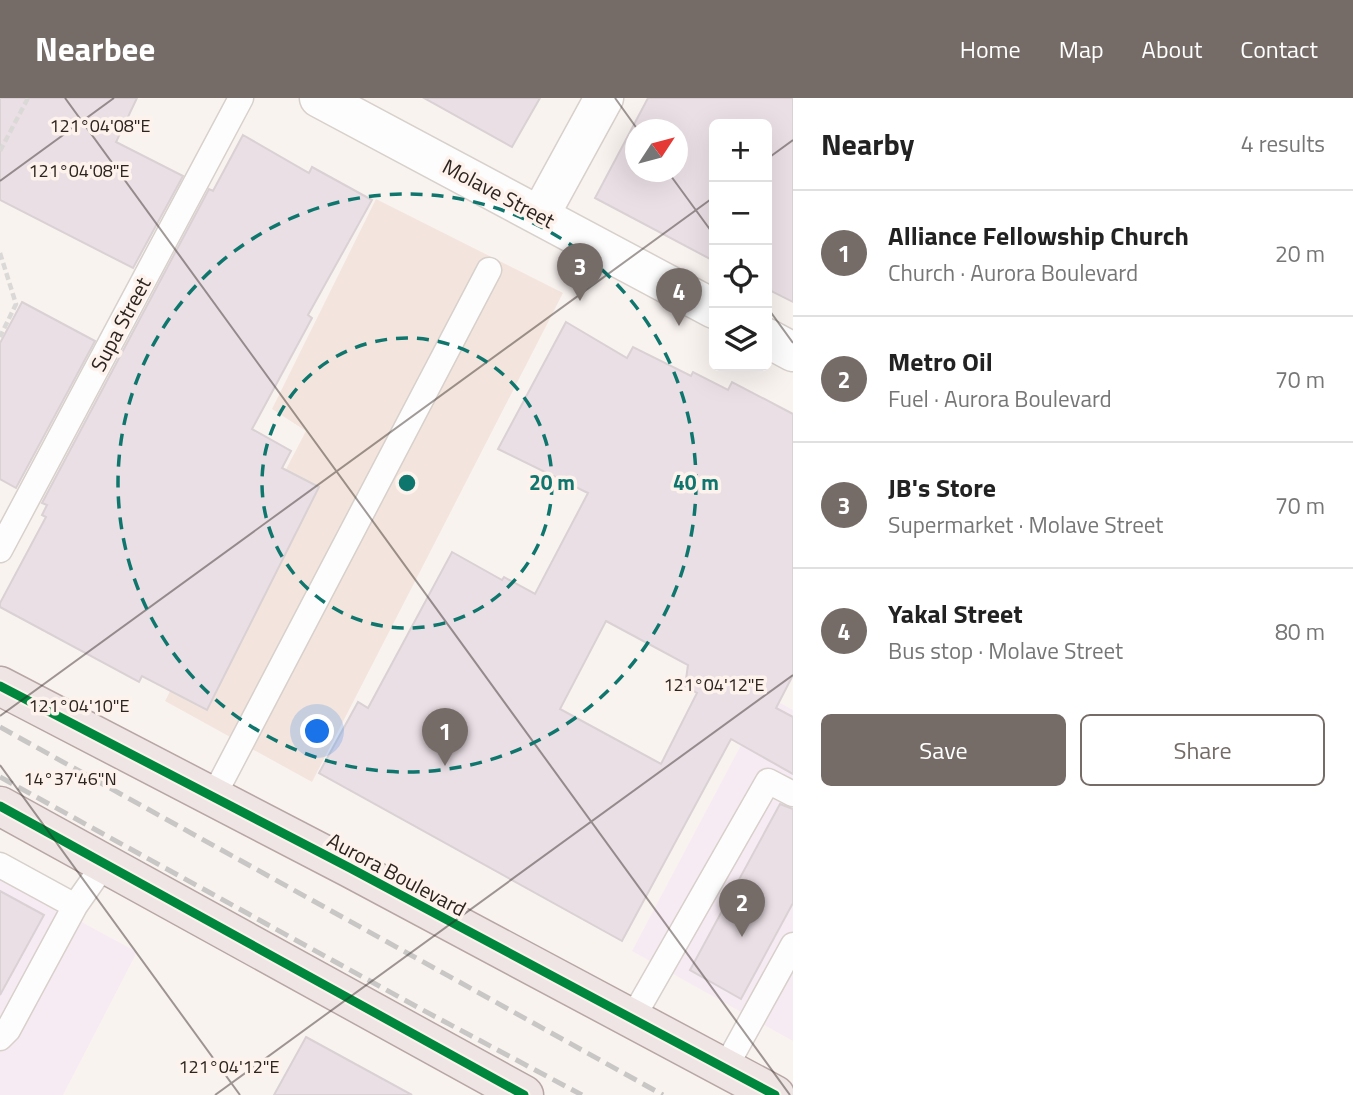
<!DOCTYPE html>
<html lang="en">
<head>
<meta charset="utf-8">
<style>
	:root { --surface:#fff; --page:#f6f6f6; --text:#222; --muted:#767676; --line:#e0e0e0; --accent:#756c68 }
	body { margin:0; font-family:"Titillium Web",sans-serif; background:var(--page); color:var(--text) }
	.controls { position:absolute; right:21px; top:21px; display:grid; overflow:hidden; border-radius:10px; box-shadow:0 7px 28px #0002 }
	.controls button { width:63px; height:63px; display:grid; place-items:center; padding:0; border:0; border-bottom:2px solid var(--line); background:var(--surface); color:var(--text); font:35px sans-serif }
	.compass { position:absolute; left:625px; top:21px; width:63px; height:63px; border-radius:50%; background:var(--surface); box-shadow:0 7px 28px #0002; rotate:54deg }
	.you { position:absolute; left:318px; top:634px; width:24px; height:24px; margin:-18px; border:5px solid #fff; border-radius:50%; background:#1a73e8; box-shadow:0 0 0 10px #1a73e833 }
	.badge { display:grid; place-items:center; width:46px; height:46px; border-radius:50%; background:var(--accent); color:#fff; font-size:23px; font-weight:700 }
	.pin { position:absolute; translate:-50% -58px; filter:drop-shadow(0 2px 4px #0008) }
	.pin::after { content:''; position:absolute; top:37px; width:24px; height:21px; background:inherit; clip-path:polygon(0 0,100% 0,50% 100%) }
	.list { margin:0; padding:0; list-style:none }
	h2 { display:flex; justify-content:space-between; align-items:center; height:91px; margin:0; padding:0 28px; font-size:30px }
	h2 small { font-size:23px; font-weight:400; color:var(--muted) }
	.list li { display:grid; grid-template-columns:46px 1fr auto; gap:21px; align-items:center; box-sizing:border-box; height:126px; padding:0 28px; border-top:2px solid var(--line) }
	.list b { display:block; font-size:26px; white-space:nowrap }
	.list p { margin:0; font-size:23px; white-space:nowrap; color:var(--muted) }
	.list em { font-size:23px; font-style:normal; color:var(--muted) }
	.actions { display:flex; gap:14px; padding:21px 28px }
	.actions a { flex:1; padding:16px 0; border:2px solid var(--accent); border-radius:10px; text-align:center; font-size:24px; color:var(--accent) }
	.actions .main { background:var(--accent); color:#fff }
	.icon { flex:none; width:38px; height:38px; fill:none; stroke:currentColor; stroke-width:2; stroke-linecap:round; stroke-linejoin:round }
	.map { position:relative; flex:none; width:793px; height:997px; overflow:hidden }
	header { display:flex; align-items:center; gap:42px; box-sizing:border-box; height:98px; padding:0 35px; background:var(--accent); color:#fff }
	header strong { font-size:33px }
	nav { display:flex; gap:38px; margin-inline-start:auto; font-size:24px }
	main { display:flex }
	aside { flex:1; background:var(--surface) }
	.map>svg:first-child { display:block }
	.commercial { fill:#f7ebf3 }
	.built { fill:#f3e5dd }
	.building { fill:#eadfe5; stroke:#d9d1d3; stroke-width:2; fill-rule:evenodd }
	.lines { fill:none; stroke-linecap:round; stroke-linejoin:round }
	.lane-casing { stroke:#d7d0cb; stroke-width:27 }
	.street-casing { stroke:#d7d0cb; stroke-width:41 }
	.secondary-casing { stroke:#d7d0cb; stroke-width:41 }
	.primary-casing { stroke:#b7a6a3; stroke-width:41 }
	.path { stroke:#dbd9d7; stroke-width:4.5; stroke-dasharray:7 3.5; stroke-linecap:butt }
	.lane { stroke:#fefdfd; stroke-width:24 }
	.street { stroke:#fefdfd; stroke-width:38 }
	.secondary { stroke:#fefdfd; stroke-width:38 }
	.primary { stroke:#eee5e4; stroke-width:38 }
	.rail { stroke:#c9c7c6; stroke-width:5; stroke-dasharray:14 7; stroke-linecap:butt }
	.cycleway-casing { stroke:#fdf2ec; stroke-width:13 }
	.cycleway { stroke:#00873e; stroke-width:9 }
	.ticks { fill:none; stroke:#2e241f; stroke-width:2; stroke-opacity:0.45 }
	.ring { fill:none; stroke:#0f766e; stroke-width:3.5; stroke-dasharray:12 9 }
	.labels { text-anchor:middle; dominant-baseline:central; stroke-width:7; stroke-linejoin:round; paint-order:stroke }
	.street-label { font-size:21px; fill:#2e241f; stroke:#fdf2ec }
	.ticks-label { font-size:18px; text-anchor:middle; fill:#2e241f; stroke:#fdf2ec; stroke-width:7; stroke-linejoin:round; paint-order:stroke }
	.centre { fill:#0f766e; stroke:#fdf2ec; stroke-width:3.5 }
	.ring-label { font-size:21px; text-anchor:middle; font-weight:bold; fill:#0f766e; stroke:#fdf2ec; stroke-width:7; stroke-linejoin:round; paint-order:stroke }
</style>
</head>
<body>
<header>
<strong>Nearbee</strong>
<nav><a>Home</a><a>Map</a><a>About</a><a>Contact</a></nav>
</header>
<main>
<div class="map">
<svg width="793" height="997" viewBox="0 0 793 997">
	<rect width="100%" height="100%" fill="#f9f3f0"/>
	<path class="commercial" d="M 767,598 L 793,612 L 793,943 L 632,853 Z
		M 0,780 L 137,854 L 63,997 L 0,997 Z"/>
	<path class="built" d="M 376,101 L 563,195 L 312,684 L 165,603 L 306,333 L 272,311 Z"/>
	<path class="building" d="M 0,0 L 137,0 L 116,44 L 183,78 L 133,170 L 0,102 Z
		M 424,0 L 540,0 L 512,49 Z
		M 648,0 L 793,0 L 793,204 L 767,191 L 767,26 L 714,26 L 714,163 L 595,100 ZM 635,32 L 677,32 L 677,74 L 635,74 Z
		M 243,37 L 309,75 L 312,69 L 372,102 L 308,217 L 312,220 L 252,331 L 291,353 L 282,370 L 319,389 L 207,612 L 142,578 L 139,584 L 0,509 L 0,505 L 46,419 L 42,417 L 47,407 L 42,405 L 209,91 L 213,93 Z
		M 22,204 L 95,243 L 16,390 L 0,381 L 0,245 Z
		M 566,224 L 627,260 L 633,249 L 691,278 L 693,274 L 728,292 L 732,284 L 793,316 L 793,577 L 776,610 L 793,619 L 793,676 L 731,641 L 622,843 L 319,675 L 358,604 L 368,610 L 452,454 L 502,482 L 504,479 L 535,496 L 588,395 L 498,351 ZM 606,523 L 688,567 L 685,588 L 697,595 L 661,666 L 560,611 Z
		M 780,706 L 793,711 L 793,805 L 741,901 L 690,872 Z
		M 0,793 L 44,817 L 0,897 Z
		M 306,939 L 412,997 L 274,997 Z"/>
	<g class="lines">
		<g class="lane-casing">
			<path id="lane" d="M 0,452 L 241,0
				M 213,699 L 489,172
				M 0,767 L 75,808
				M 632,921 L 768,683 L 793,696
				M 0,940 L 8,932 L 75,808 L 105,765
				M 725,970 L 793,847"/>
		</g>
		<g class="street-casing">
			<path id="street" d="M 540,117 L 604,0"/>
		</g>
		<g class="secondary-casing">
			<path id="secondary" d="M 319,0 L 714,211
				M 767,240 L 793,254"/>
		</g>
		<g class="primary-casing">
			<path id="primary" d="M 0,588 L 350,770 L 775,997
				M 0,708 L 524,997"/>
		</g>
		<path class="path" d="M 0,53 L 28,0
			M 0,155 L 16,206 L 0,239"/>
		<use href="#lane" class="lane"/>
		<use href="#street" class="street"/>
		<use href="#secondary" class="secondary"/>
		<use href="#primary" class="primary"/>
		<path class="rail" d="M 0,629 L 663,997
			M 0,679 L 419,910 L 582,997"/>
		<g class="cycleway-casing">
			<path id="cycleway" d="M 0,588 L 350,770 L 775,997
				M 0,708 L 524,997"/>
		</g>
		<use href="#cycleway" class="cycleway"/>
	</g>
	<path class="ticks" d="M 65,0 L 790,997M 615,0 L 638,32M 767,61 L 793,42M 668,74 L 714,137M 0,83 L 114,0M 767,209 L 793,245M 0,618 L 714,99M 0,667 L 240,997M 215,997 L 793,577"/>
	<g class="ring">
		<circle cx="407" cy="385" r="145"/>
		<circle cx="407" cy="385" r="289"/>
	</g>
	<g class="labels">
		<g class="street-label">
			<text transform="translate(499 95) rotate(28)">Molave Street</text>
			<text transform="translate(120 226) rotate(-62)">Supa Street</text>
			<text transform="translate(397 776) rotate(28)">Aurora Boulevard</text>
		</g>
	</g>
	<g class="ticks-label">
		<text x="100" y="34">121°04'08"E</text>
		<text x="79" y="79">121°04'08"E</text>
		<text x="714" y="593">121°04'12"E</text>
		<text x="79" y="614">121°04'10"E</text>
		<text x="70" y="687">14°37'46"N</text>
		<text x="229" y="975">121°04'12"E</text>
	</g>
	<circle cx="407" cy="385" r="10" class="centre"/>
	<g class="ring-label">
		<text x="552" y="392">20 m</text>
		<text x="696" y="392">40 m</text>
	</g>
</svg>
<div class="controls">
<button>+</button>
<button>−</button>
<button><svg class="icon" aria-label="locate" viewBox="0 0 24 24"><circle cx="12" cy="12" r="6"/><path d="M12 2v4M12 18v4M2 12h4M18 12h4"/></svg></button>
<button><svg class="icon" aria-label="layers" viewBox="0 0 24 24"><path d="M12 4l9 5-9 5-9-5zM3 14l9 5 9-5"/></svg></button>
</div>
<svg class="compass" viewBox="-18 -18 36 36"><path d="M0-13l5 13h-10z" fill="#e53935"/><path d="M0 13l5-13h-10z" fill="#767676"/></svg>
<div class="you"></div>
<div class="pin badge" style="left:445px;top:668px">1</div>
<div class="pin badge" style="left:742px;top:839px">2</div>
<div class="pin badge" style="left:580px;top:203px">3</div>
<div class="pin badge" style="left:679px;top:228px">4</div>
</div>
<aside>
<h2>Nearby<small>4 results</small></h2>
<ul class="list">
<li><span class="badge">1</span><div><b>Alliance Fellowship Church</b><p>Church · Aurora Boulevard</p></div><em>20 m</em></li>
<li><span class="badge">2</span><div><b>Metro Oil</b><p>Fuel · Aurora Boulevard</p></div><em>70 m</em></li>
<li><span class="badge">3</span><div><b>JB's Store</b><p>Supermarket · Molave Street</p></div><em>70 m</em></li>
<li><span class="badge">4</span><div><b>Yakal Street</b><p>Bus stop · Molave Street</p></div><em>80 m</em></li>
</ul>
<div class="actions"><a class="main">Save</a><a>Share</a></div>
</aside>
</main>
</body>
</html>
